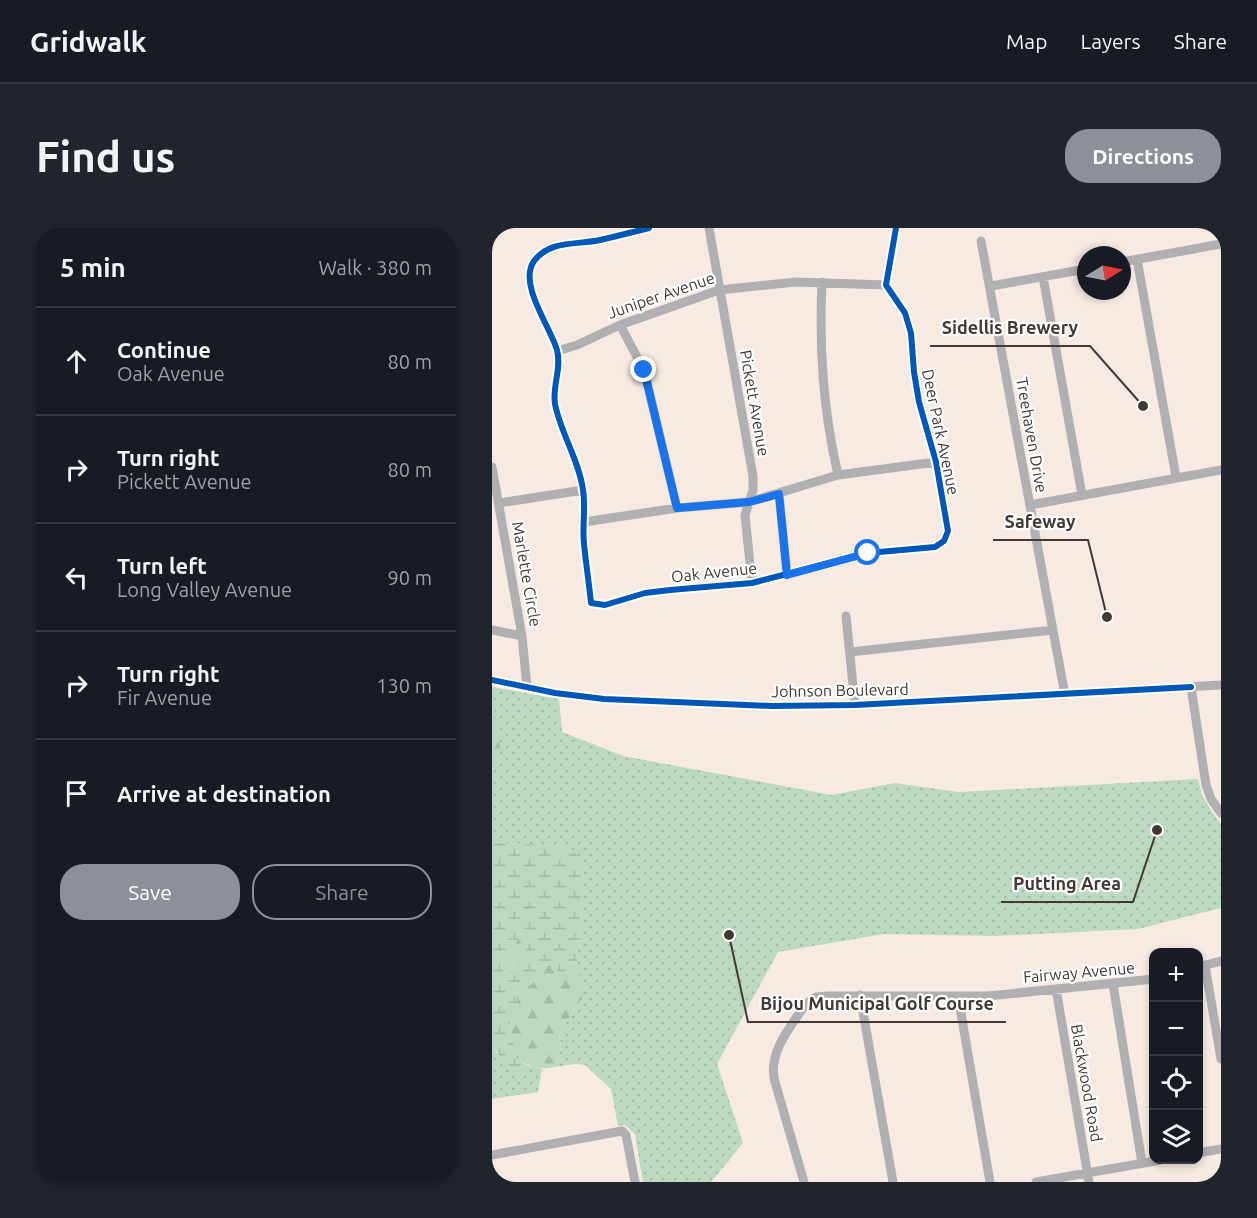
<!DOCTYPE html>
<html lang="en">
<head>
<meta charset="utf-8">
<style>
	:root { --surface:#171b24; --page:#20242c; --text:#f1f3f6; --muted:#9ea1a6; --line:#363941; --accent:#8c9099 }
	body { margin:0; font-family:Ubuntu,sans-serif; background:var(--page); color:var(--text) }
	.controls { position:absolute; right:18px; bottom:18px; display:grid; overflow:hidden; border-radius:12px; box-shadow:0 3px 9px #0003 }
	.controls button { width:54px; height:54px; display:grid; place-items:center; padding:0; border:0; border-bottom:2px solid var(--line); background:var(--surface); color:var(--text); font:30px sans-serif }
	.compass { position:absolute; left:585px; top:18px; width:54px; height:54px; border-radius:50%; background:var(--surface); box-shadow:0 3px 9px #0003; rotate:80deg }
	.stop { position:absolute; width:18px; height:18px; margin:-14px; border:4px solid #1a73e8; border-radius:50%; background:#fff }
	.stop.end { background:#1a73e8; border-color:#fff; box-shadow:0 2px 6px #0008 }
	.list { margin:0; padding:0; list-style:none }
	h2 { display:flex; justify-content:space-between; align-items:center; height:78px; margin:0; padding:0 24px; font-size:26px }
	h2 small { font-size:20px; font-weight:400; color:var(--muted) }
	.list li { display:grid; grid-template-columns:39px 1fr auto; gap:18px; align-items:center; box-sizing:border-box; height:108px; padding:0 24px; border-top:2px solid var(--line) }
	.list b { display:block; font-size:22px; white-space:nowrap }
	.list p { margin:0; font-size:20px; white-space:nowrap; color:var(--muted) }
	.list em { font-size:20px; font-style:normal; color:var(--muted) }
	.actions { display:flex; gap:12px; padding:18px 24px }
	.actions a { flex:1; padding:14px 0; border:2px solid var(--accent); border-radius:24px; text-align:center; font-size:21px; color:var(--accent) }
	.actions .main { background:var(--accent); color:#fff }
	.icon { flex:none; width:33px; height:33px; fill:none; stroke:currentColor; stroke-width:2; stroke-linecap:round; stroke-linejoin:round }
	.map { position:relative; flex:none; width:729px; height:954px; overflow:hidden; border-radius:24px }
	header { display:flex; align-items:center; gap:36px; box-sizing:border-box; height:84px; padding:0 30px; background:var(--surface); border-bottom:2px solid var(--line) }
	header strong { font-size:28px }
	nav { display:flex; gap:33px; margin-inline-start:auto; font-size:21px }
	.intro { display:flex; align-items:center; justify-content:space-between; box-sizing:border-box; height:144px; padding:0 36px }
	h1 { margin:0; font-size:42px }
	.button { padding:15px 27px; border-radius:24px; background:var(--accent); color:#fff; font-size:21px; font-weight:700 }
	main { display:flex; gap:36px; padding:0 36px }
	aside { flex:1; background:var(--surface); border-radius:24px; box-shadow:0 3px 9px #0003 }
	.map>svg:first-child { display:block }
	.grass { fill:url(#grass-dots) }
	.forest { fill:url(#forest-firs) }
	.wetland { fill:url(#wetland-marsh); fill-rule:evenodd }
	.lines { fill:none; stroke-linecap:round; stroke-linejoin:round }
	.minor { stroke:#b0b0b2; stroke-width:9 }
	.cycleway-casing { stroke:#fff; stroke-width:10 }
	.cycleway { stroke:#0057b8; stroke-width:6 }
	.route { stroke:#1a73e8; stroke-width:8 }
	.labels { text-anchor:middle; dominant-baseline:central; stroke-width:4.5; stroke-linejoin:round; paint-order:stroke }
	.street-label { font-size:16px; fill:#423934; stroke:#fff }
	.leader { fill:none; stroke:#423934; stroke-width:2 }
	.callout-dot { fill:#423934; stroke:#fff; stroke-width:2 }
	.callout-label { font-size:18px; text-anchor:middle; font-weight:bold; fill:#423934; stroke:#fff; stroke-width:4.5; stroke-linejoin:round; paint-order:stroke }
</style>
</head>
<body>
<header>
<strong>Gridwalk</strong>
<nav><a>Map</a><a>Layers</a><a>Share</a></nav>
</header>
<div class="intro"><h1>Find us</h1><a class="button">Directions</a></div>
<main>
<aside>
<h2>5 min<small>Walk · 380 m</small></h2>
<ul class="list">
<li><svg class="icon" aria-label="ahead" viewBox="0 0 24 24"><path d="M12 20V5M6 11l6-6 6 6"/></svg><div><b>Continue</b><p>Oak Avenue</p></div><em>80 m</em></li>
<li><svg class="icon" aria-label="right" viewBox="0 0 24 24"><path d="M7 20v-9h11M14 6l5 5-5 5"/></svg><div><b>Turn right</b><p>Pickett Avenue</p></div><em>80 m</em></li>
<li><svg class="icon" aria-label="left" viewBox="0 0 24 24"><path d="M17 20v-9H6M10 6l-5 5 5 5"/></svg><div><b>Turn left</b><p>Long Valley Avenue</p></div><em>90 m</em></li>
<li><svg class="icon" aria-label="right" viewBox="0 0 24 24"><path d="M7 20v-9h11M14 6l5 5-5 5"/></svg><div><b>Turn right</b><p>Fir Avenue</p></div><em>130 m</em></li>
<li><svg class="icon" aria-label="arrive" viewBox="0 0 24 24"><path d="M6 21V4h12l-3 4 3 4H6"/></svg><div><b>Arrive at destination</b></div></li>
</ul>
<div class="actions"><a class="main">Save</a><a>Share</a></div>
</aside>
<div class="map">
<svg width="729" height="954" viewBox="0 0 729 954">
	<defs>
		<pattern id="grass-dots" width="8" height="8" patternUnits="userSpaceOnUse" patternTransform="scale(1.5)"><rect width="8" height="8" fill="#bcd9c2"/><path d="M2 2h.1M6 6h.1" fill="none" stroke="#a3bba7" stroke-width="1.8" stroke-linecap="round"/></pattern>
		<pattern id="forest-firs" width="22" height="20" patternUnits="userSpaceOnUse" patternTransform="scale(1.5)"><rect width="22" height="20" fill="#bcd9c2"/><path d="M5 1l3.5 6h-7zM16 11l3.5 6h-7z" fill="#a3bba7"/></pattern>
		<pattern id="wetland-marsh" width="20" height="14" patternUnits="userSpaceOnUse" patternTransform="scale(1.5)"><rect width="20" height="14" fill="#bcd9c2"/><path d="M1 5h8M5 5V1M11 12h8M15 12V8" fill="none" stroke="#a3bba7"/></pattern>
	</defs>
	<rect width="100%" height="100%" fill="#f7eae2"/>
	<path class="grass" d="M 0,459 L 67,471 L 70,504 L 131,528 L 340,567 L 403,555 L 467,564 L 706,551 L 710,567 L 720,584 L 729,596 L 729,680 L 646,701 L 502,708 L 392,706 L 286,724 L 225,836 L 251,915 L 219,954 L 151,954 L 143,906 L 133,897 L 126,898 L 119,861 L 93,837 L 83,836 L 63,839 C 69,827 70,818 67,805 C 76,794 81,781 90,771 L 85,733 L 92,645 L 73,619 L 0,614 L 0,541 L 2,541 Z
		M 0,815 L 5,825 L 32,844 L 34,837 L 50,841 L 46,864 L 0,871 Z"/>
	<path class="forest" d="M 0,462 L 8,520 L 7,534 L 0,541 Z
		M 34,702 L 39,710 C 35,725 24,738 11,746 L 10,734 L 29,707 Z
		M 60,734 L 72,743 L 87,746 L 90,771 C 81,781 76,794 67,805 C 70,818 69,827 63,839 C 48,842 37,839 24,830 L 18,794 L 27,784 L 24,767 L 42,754 L 49,739 Z"/>
	<path class="wetland" d="M 0,614 L 73,619 L 88,629 L 92,645 L 85,733 L 87,746 L 73,743 L 67,746 L 60,734 L 49,739 L 42,754 L 24,767 L 27,784 L 18,794 L 24,830 L 34,837 L 32,844 L 23,847 L 14,839 L 0,815 ZM 34,703 L 39,710 C 35,724 24,739 11,746 L 10,734 L 29,707 Z"/>
	<g class="lines">
		<path class="minor" d="M 157,0 C 141,4 125,8 108,12 C 85,17 58,12 42,33 C 26,56 58,98 65,122 C 70,140 60,158 63,176 C 69,206 87,232 91,262 C 94,280 90,299 92,316 C 94,336 97,355 99,375 L 113,377 L 153,365 L 178,362 L 260,355 L 376,325 L 443,319 L 452,313 L 456,303 L 444,234 L 427,174 L 422,144 L 419,105 L 413,85 L 394,57 L 404,0
			M 217,0 L 261,248 L 261,262 L 253,287 L 260,355
			M 489,13 L 573,467
			M 645,31 L 684,249
			M 630,34 L 729,16
			M 551,49 L 590,267
			M 330,54 C 327,121 331,181 346,247
			M 499,58 L 594,41
			M 128,97 L 152,142 L 185,280
			M 65,123 L 85,117 L 128,97 L 227,62 L 304,54 L 394,57
			M 0,239 L 30,408 L 35,459
			M 287,266 L 295,347
			M 7,275 L 91,262
			M 538,277 L 729,242
			M 92,294 L 185,280 L 257,274 L 346,247 L 444,234
			M 354,388 L 363,477
			M 0,402 L 30,408
			M 358,424 L 561,402
			M 0,452 L 63,465 L 112,471 L 280,478 L 363,477 L 729,457
			M 699,459 L 714,557 L 719,571 L 729,585
			M 713,737 L 729,831
			M 706,739 L 729,733
			M 621,756 L 650,935
			M 564,761 L 597,954
			M 368,767 L 401,954
			M 466,768 L 498,954
			M 706,925 L 729,921
			M 0,927 L 130,903 L 134,907 L 143,954
			M 312,954 L 283,854 C 275,826 298,799 314,776 L 324,769 L 336,768 L 496,768 L 662,751
			M 544,954 L 669,932"/>
		<g class="cycleway-casing">
			<path id="cycleway" d="M 157,0 C 141,4 125,8 108,12 C 85,17 58,12 42,33 C 26,56 58,98 65,122 C 70,140 60,158 63,176 C 69,206 87,232 91,262 C 94,280 90,299 92,316 C 94,336 97,355 99,375 L 113,377 L 153,365 L 178,362 L 260,355 L 376,325 L 443,319 L 452,313 L 456,303 L 444,234 L 427,174 L 422,144 L 419,105 L 413,85 L 394,57 L 404,0
				M 0,452 L 63,465 L 112,471 L 280,478 L 363,477 L 699,459"/>
		</g>
		<use href="#cycleway" class="cycleway"/>
	</g>
	<g class="lines">
		<path class="route" d="M 152,142 L 185,280 L 257,274 L 287,266 L 295,347 L 376,325"/>
	</g>
	<g class="labels">
		<g class="street-label">
			<text transform="translate(169 67) rotate(-19)">Juniper Avenue</text>
			<text transform="translate(263 175) rotate(80)">Pickett Avenue</text>
			<text transform="translate(449 204) rotate(78)">Deer Park Avenue</text>
			<text transform="translate(540 207) rotate(80)">Treehaven Drive</text>
			<text transform="translate(222 344) rotate(-6)">Oak Avenue</text>
			<text transform="translate(35 346) rotate(80)">Marlette Circle</text>
			<text transform="translate(348 462) rotate(-1)">Johnson Boulevard</text>
			<text transform="translate(587 744) rotate(-5)">Fairway Avenue</text>
			<text transform="translate(595 855) rotate(80)">Blackwood Road</text>
		</g>
	</g>
	<path class="leader" d="M651 178L598 118H438M615 389L596 312H501M665 602L641 674H509M237 707L256 794H514"/>
	<g class="callout-dot">
		<circle cx="651" cy="178" r="6"/>
		<circle cx="615" cy="389" r="6"/>
		<circle cx="665" cy="602" r="6"/>
		<circle cx="237" cy="707" r="6"/>
	</g>
	<g class="callout-label">
		<text x="518" y="106">Sidellis Brewery</text>
		<text x="548" y="300">Safeway</text>
		<text x="575" y="662">Putting Area</text>
		<text x="385" y="782">Bijou Municipal Golf Course</text>
	</g>
</svg>
<div class="controls">
<button>+</button>
<button>−</button>
<button><svg class="icon" aria-label="locate" viewBox="0 0 24 24"><circle cx="12" cy="12" r="6"/><path d="M12 2v4M12 18v4M2 12h4M18 12h4"/></svg></button>
<button><svg class="icon" aria-label="layers" viewBox="0 0 24 24"><path d="M12 4l9 5-9 5-9-5zM3 14l9 5 9-5"/></svg></button>
</div>
<svg class="compass" viewBox="-18 -18 36 36"><path d="M0-13l5 13h-10z" fill="#e53935"/><path d="M0 13l5-13h-10z" fill="#9ea1a6"/></svg>
<div class="stop" style="left:376px;top:325px"></div>
<div class="stop end" style="left:152px;top:142px"></div>
</div>
</main>
</body>
</html>
